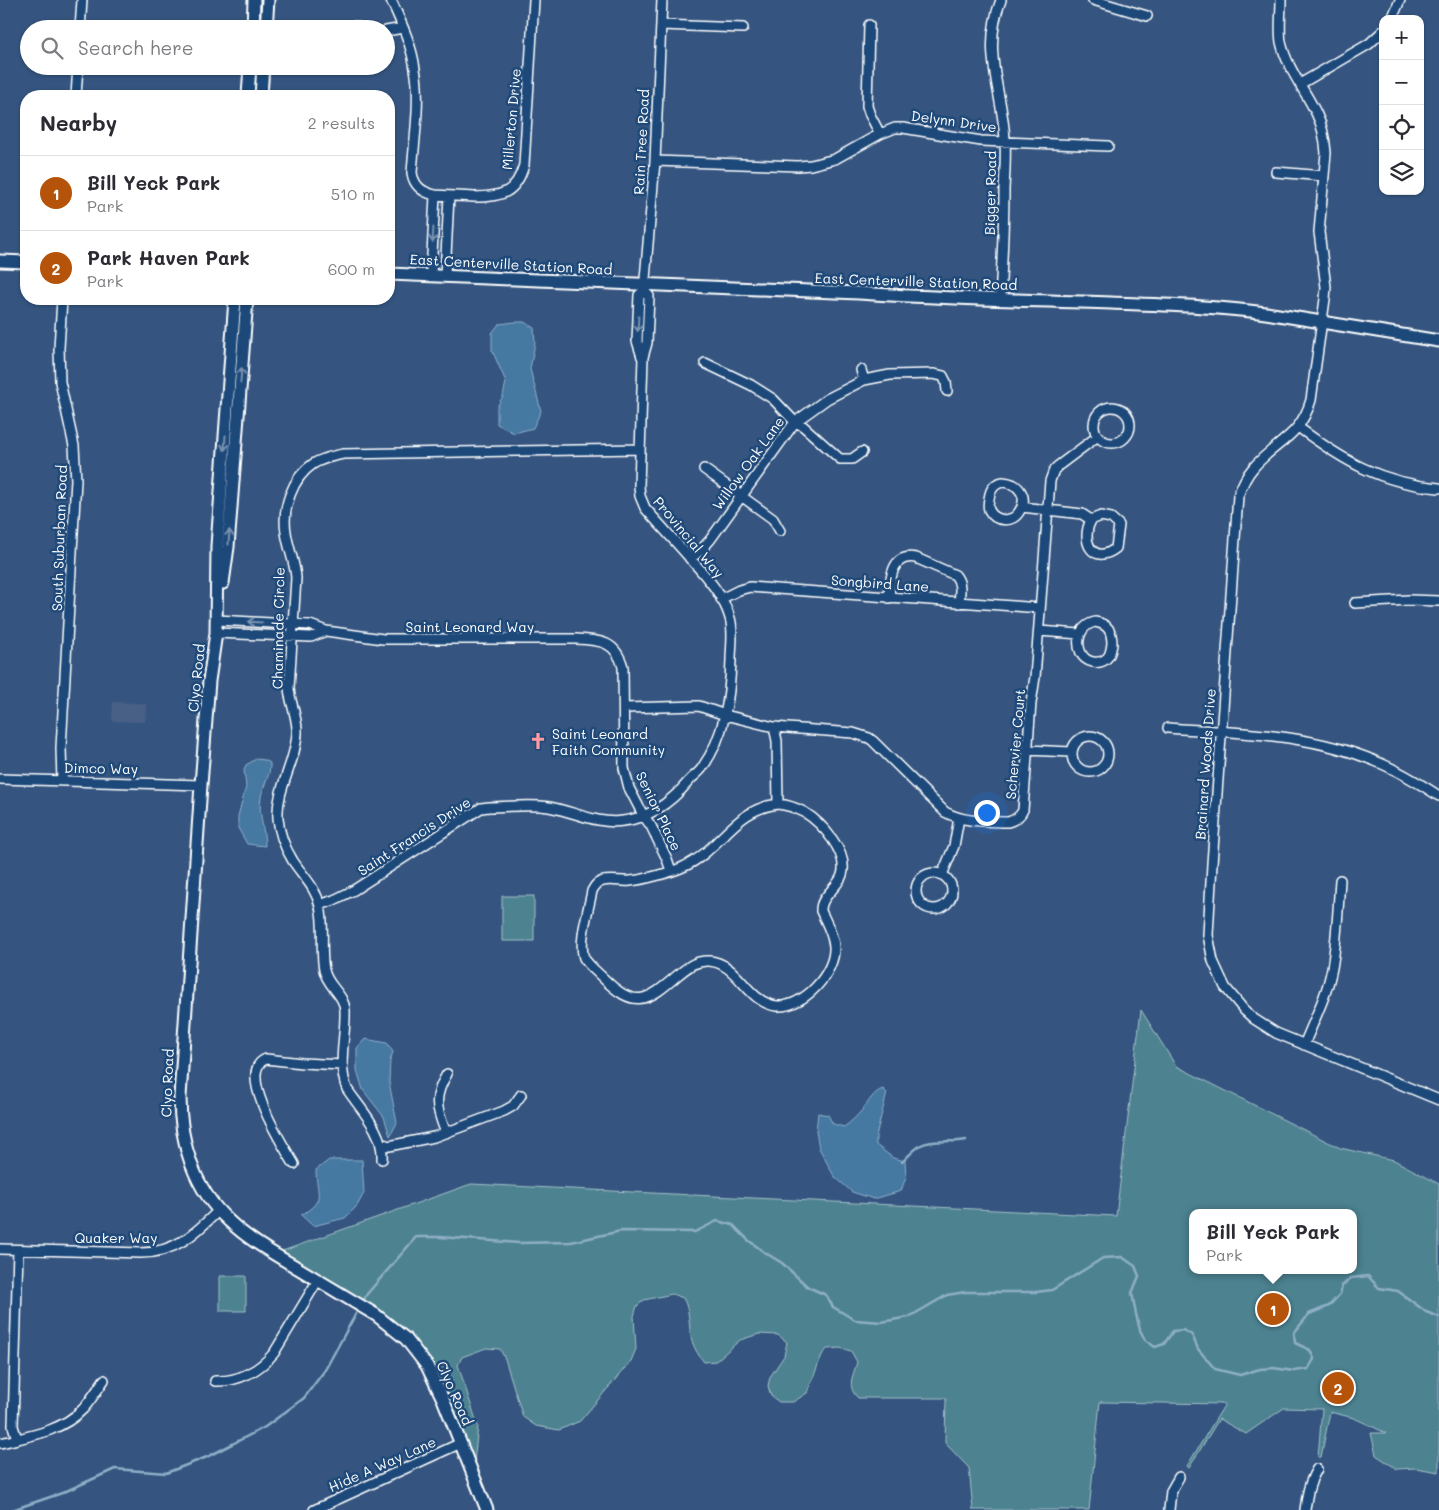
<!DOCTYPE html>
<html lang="en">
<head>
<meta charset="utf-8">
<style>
	:root { --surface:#fff; --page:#f7f7f7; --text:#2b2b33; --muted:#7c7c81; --line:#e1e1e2; --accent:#b45309 }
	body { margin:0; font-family:Mali,sans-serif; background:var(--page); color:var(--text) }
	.controls { position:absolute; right:15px; top:15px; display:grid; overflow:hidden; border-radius:10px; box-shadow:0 1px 4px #0004 }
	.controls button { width:45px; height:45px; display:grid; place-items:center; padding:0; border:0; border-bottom:1px solid var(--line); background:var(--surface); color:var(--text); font:25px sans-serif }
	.you { position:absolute; left:986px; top:812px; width:18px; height:18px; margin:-12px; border:4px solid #fff; border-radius:50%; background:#1a73e8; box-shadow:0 0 0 8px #1a73e833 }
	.badge { display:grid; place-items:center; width:32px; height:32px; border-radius:50%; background:var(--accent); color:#fff; font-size:16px; font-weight:700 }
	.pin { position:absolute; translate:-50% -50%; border:2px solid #fff; box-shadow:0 1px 5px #0006 }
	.popup { position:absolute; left:1189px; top:1209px; width:168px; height:65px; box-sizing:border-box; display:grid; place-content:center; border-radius:10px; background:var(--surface); filter:drop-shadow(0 1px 4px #0005); font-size:16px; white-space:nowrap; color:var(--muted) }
	.popup b { font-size:19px; color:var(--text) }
	.popup::after { content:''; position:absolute; left:50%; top:100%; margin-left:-10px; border:10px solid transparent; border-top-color:var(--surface) }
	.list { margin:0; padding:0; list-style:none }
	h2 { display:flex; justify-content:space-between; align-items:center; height:65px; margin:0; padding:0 20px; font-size:21px }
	h2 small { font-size:16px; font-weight:400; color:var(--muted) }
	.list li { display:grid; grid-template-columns:32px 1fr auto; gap:15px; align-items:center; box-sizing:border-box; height:75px; padding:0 20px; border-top:1px solid var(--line) }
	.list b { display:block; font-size:19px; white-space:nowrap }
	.list p { margin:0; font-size:16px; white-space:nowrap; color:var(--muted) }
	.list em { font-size:16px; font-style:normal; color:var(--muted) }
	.icon { flex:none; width:28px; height:28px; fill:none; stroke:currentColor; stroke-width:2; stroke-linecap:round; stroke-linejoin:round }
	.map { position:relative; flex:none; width:1439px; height:1510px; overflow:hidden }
	.search { position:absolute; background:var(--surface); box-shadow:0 1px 4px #0004; left:20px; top:20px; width:375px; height:55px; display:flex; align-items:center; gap:12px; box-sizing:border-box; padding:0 18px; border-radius:28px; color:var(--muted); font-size:19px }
	.panel { position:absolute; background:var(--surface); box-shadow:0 1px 4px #0004; left:20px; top:90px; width:375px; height:215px; border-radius:20px }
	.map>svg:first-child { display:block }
	.built { fill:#496086 }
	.green { fill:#4d8391; stroke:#a6c1c8; fill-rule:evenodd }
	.water { fill:#4579a2; stroke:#8fafc7 }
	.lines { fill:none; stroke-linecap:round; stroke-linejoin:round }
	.stream { stroke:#8fafc7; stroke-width:2.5 }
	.minor-casing { stroke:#fff; stroke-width:12 }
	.tertiary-casing { stroke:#fff; stroke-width:15 }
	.minor { stroke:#1f4a7a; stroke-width:9 }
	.tertiary { stroke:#1f4a7a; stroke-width:11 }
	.oneway { stroke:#7992af }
	.labels { text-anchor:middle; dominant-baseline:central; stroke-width:5; stroke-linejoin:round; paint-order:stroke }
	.street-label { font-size:14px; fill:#fff; stroke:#1f4a7a }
	.poi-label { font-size:14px; fill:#fff; stroke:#1f4a7a; text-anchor:start }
</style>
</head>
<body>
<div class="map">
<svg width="1439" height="1510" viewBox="0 0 1439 1510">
	<rect width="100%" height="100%" fill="#355580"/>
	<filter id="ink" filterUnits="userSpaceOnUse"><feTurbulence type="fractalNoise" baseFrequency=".02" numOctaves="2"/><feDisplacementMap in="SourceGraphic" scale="10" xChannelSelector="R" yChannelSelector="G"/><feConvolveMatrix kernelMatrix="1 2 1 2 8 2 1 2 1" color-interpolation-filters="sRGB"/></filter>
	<g filter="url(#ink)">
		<path class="built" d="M 113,702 L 146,704 L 145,722 L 112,721 Z"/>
		<path class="green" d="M 502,896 L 534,896 L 534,941 L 502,941 Z
			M 1141,1010 L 1176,1066 L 1340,1148 L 1394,1160 L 1439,1184 L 1439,1472 L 1416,1468 L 1397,1469 L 1376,1455 L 1371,1433 L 1386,1433 L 1354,1418 L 1330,1412 L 1321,1457 L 1318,1457 L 1322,1409 L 1284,1408 L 1246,1434 L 1219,1419 L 1189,1468 L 1187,1466 L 1225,1404 L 1100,1402 L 1089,1510 L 973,1510 L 969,1468 L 945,1443 L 946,1398 L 858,1398 C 846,1386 853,1377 857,1362 L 851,1351 L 840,1348 L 827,1349 L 822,1355 L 807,1393 L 793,1402 L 779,1402 L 771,1396 L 768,1386 L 770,1377 L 784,1356 L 787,1342 L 778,1335 L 759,1334 L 740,1340 L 716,1361 L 704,1362 C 699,1356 695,1350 692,1341 C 688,1326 691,1312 683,1298 L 672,1294 L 644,1300 L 637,1306 L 634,1316 L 636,1349 L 631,1361 L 580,1421 L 559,1430 L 536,1426 L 523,1417 L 505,1359 L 500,1349 L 486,1348 L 462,1357 L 458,1365 L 478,1426 L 473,1472 L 443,1399 L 406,1339 L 274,1254 L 471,1184 L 1116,1216 ZM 1193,1213 L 1353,1213 L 1353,1270 L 1193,1270 Z
			M 220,1276 L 246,1276 L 246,1311 L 220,1311 Z"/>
		<path class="water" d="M 515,322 L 524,322 L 534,328 L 535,343 L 530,369 L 541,411 L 533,428 L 514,433 L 497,424 L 497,407 L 503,396 L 506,382 L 492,350 L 492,333 L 499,324 Z
			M 256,759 L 265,760 L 270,763 C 271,775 263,785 261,797 C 258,814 265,830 265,846 L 247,844 L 238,828 L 238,816 L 246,787 L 244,770 L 246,765 Z
			M 365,1039 L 387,1043 L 393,1052 L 390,1061 L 389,1082 L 397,1123 L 390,1136 L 384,1117 L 363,1090 L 357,1070 L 357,1048 Z
			M 883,1089 L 887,1093 L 876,1136 L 876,1145 L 893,1158 L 905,1161 L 906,1177 L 901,1191 L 874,1199 L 852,1192 L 834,1176 L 819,1148 L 816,1131 L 818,1113 L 828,1115 L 833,1124 L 844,1127 C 851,1122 857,1116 863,1109 C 869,1102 873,1092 883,1089 Z
			M 329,1160 L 362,1160 L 364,1193 L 357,1206 L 345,1218 L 313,1226 L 301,1215 C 327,1200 316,1193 316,1170 Z"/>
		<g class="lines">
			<path class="stream" d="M 902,1162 C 908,1157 914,1149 921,1145 C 932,1139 954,1143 966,1140
				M 362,1303 L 367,1294 L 416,1237 L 440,1237 L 519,1243 L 571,1242 L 621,1231 L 695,1232 L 717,1221 L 733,1225 L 748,1240 L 764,1252 L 782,1263 L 808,1287 L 826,1295 L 833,1307 L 855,1320 L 881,1322 L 909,1317 L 947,1295 L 965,1292 L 1036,1292 L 1052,1290 L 1103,1258 L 1122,1257 L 1135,1266 L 1139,1276 L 1132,1293 L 1136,1314 L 1140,1330 L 1145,1340 L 1155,1347 L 1164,1344 L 1173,1331 L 1183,1330 L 1192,1335 L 1198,1349 L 1215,1369 L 1240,1375 L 1260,1369 L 1273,1368 L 1294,1371 L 1308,1369 L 1314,1359 L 1310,1350 L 1295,1343 L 1294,1333 L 1309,1314 L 1329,1306 L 1340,1294 L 1342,1286 L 1351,1278 L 1368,1276 L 1379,1288 L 1398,1291 L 1426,1312 L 1439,1317
				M 12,1510 L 62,1493 L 115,1469 L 166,1473 L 207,1457 L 265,1427 L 304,1398 L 325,1370 L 359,1308"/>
			<g class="minor-casing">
				<path id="minor" d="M 391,0 C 401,22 412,45 415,69 C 421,100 414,141 412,173 C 414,186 422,192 435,195 C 448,196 461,196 474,197 C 502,197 516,193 524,165 L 534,0
					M 1093,0 L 1147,16
					M 1281,0 C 1281,14 1279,29 1281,42 C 1287,69 1306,91 1317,115 C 1323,127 1325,140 1326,153 L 1319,232 L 1326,287 L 1325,299 L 1311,400 C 1300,438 1275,442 1253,468 C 1246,476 1242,485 1238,496 L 1212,864 L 1208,935 L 1213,961 L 1225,987 L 1244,1010 L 1254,1019 L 1276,1033 L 1439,1100
					M 1392,19 L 1400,0
					M 661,25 L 743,28
					M 869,25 L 867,106 L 870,115 L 880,134
					M 80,29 L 82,0
					M 346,29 L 355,26 L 363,29
					M 386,31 L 403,28
					M 1300,84 L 1369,44 L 1383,31
					M 76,96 L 78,66
					M 655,161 L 798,166 L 811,165 L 835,159 L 880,134 L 895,128 L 903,128 L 981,141 L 1108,146
					M 1276,172 L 1324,176
					M 431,275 L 435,195
					M 445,276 L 449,196
					M 1000,299 C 1002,263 1004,226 1004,189 C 1005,172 1006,156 1005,139 C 1002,89 981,51 1001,0
					M 642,357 L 637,341 L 639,295 L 644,291 L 655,161 L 662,0
					M 705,363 L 751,385 L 773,399 L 795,422 L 803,426 L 840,459 L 852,459 L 862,452
					M 861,370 L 864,380
					M1094 425a18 18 0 1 1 36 0a18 18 0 1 1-36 0Z
					M 1298,427 C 1344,461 1380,483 1439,488
					M 704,469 L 773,519 L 780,531
					M 1003,482 C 1020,483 1029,498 1019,512 C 1012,523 995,522 989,510 C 987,505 989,499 990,494 C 992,487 996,483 1003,482 Z
					M 1022,507 L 1082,514 L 1091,520
					M 1101,516 L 1111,518 L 1119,525 L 1116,548 C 1093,566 1080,541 1091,520 Z
					M 690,559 L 701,550 L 710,540 L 795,422 L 827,399 L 864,380 L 890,375 L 933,374 L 943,376 L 946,382 L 947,391
					M 889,598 C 890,580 891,553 916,558 L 955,575 C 962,583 960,593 959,603
					M 721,599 L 739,590 L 750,587 L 1040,608
					M 1355,603 L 1409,600 L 1439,601
					M 217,620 L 310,625 L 326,631 L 383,639 L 576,639 C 600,640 616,641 623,667 L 624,768 L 629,788 L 643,815 L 651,826 L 667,859 L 671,871
					M 1095,622 C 1108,624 1112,631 1112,644 C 1111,649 1111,654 1107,658 C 1099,666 1085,662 1081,653 C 1075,640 1081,625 1095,622 Z
					M 1039,631 L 1080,634
					M 216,633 L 311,637 L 326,631
					M 624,708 L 699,706 L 725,715 L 774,727 L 853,733 L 869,738 L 873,741 L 945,812 C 965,823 987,821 1008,822 C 1015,820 1020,817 1023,810 L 1031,703 L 1035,677 L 1050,481 L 1054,470 L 1058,466 L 1098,436
					M 774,727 L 777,741 L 778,804
					M 1168,728 C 1238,733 1309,733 1375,761 C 1398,770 1419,783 1439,796
					M1072 754a18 18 0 1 1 36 0a18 18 0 1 1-36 0Z
					M 1027,750 L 1071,752
					M 0,779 L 201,785
					M 62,781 L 61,748 L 76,480 L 74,446 L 60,382 L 59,348 L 62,299
					M 778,804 C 787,805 796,808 804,812 C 822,823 849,853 842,875 C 838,888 820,896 821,911 C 826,922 833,934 834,946 C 836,973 803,1008 777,1006 C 747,1003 739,963 709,961 C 696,960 688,967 679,974 C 647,1002 635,1010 602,977 C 597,972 588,965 584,958 C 578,942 589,908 592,891 C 595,885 597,883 603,881 C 612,879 622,882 630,881 C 643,880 672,872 683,867 C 720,851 733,809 778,804 Z
					M916 891a18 18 0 1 1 36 0a18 18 0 1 1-36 0Z
					M 942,875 L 954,846 L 959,818
					M 320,905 L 334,900 L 354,890 L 481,808 L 489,807 C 509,807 530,804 549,807 C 573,811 598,825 623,821 C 650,818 672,801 689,781 C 693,776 699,773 702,768 C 725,736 730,697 731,660 C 731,647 734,631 730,618 C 723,594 704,574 688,556 C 674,540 659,524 645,508 L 640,496 L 639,486 L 643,357 L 647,343 L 649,296 L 644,291
					M 1304,1045 C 1314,1020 1327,995 1332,968 C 1337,939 1338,909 1340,880
					M 446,1133 C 436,1108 433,1097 447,1074
					M 381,1143 L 389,1146 L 434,1137 L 504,1111 L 513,1106 L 521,1095
					M 382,1159 C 384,1132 361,1110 347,1089 C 337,1063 346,1037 345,1010 C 344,994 327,986 324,970 C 320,949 325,927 320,906 C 316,888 303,876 293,861 C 285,848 279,834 278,818 C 276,789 296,762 297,733 C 298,718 290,703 289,688 L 296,578 C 295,562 288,548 286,532 C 282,509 292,478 313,464 C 322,458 333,456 343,454 L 640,449
					M 294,1164 C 284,1147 235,1071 266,1059 L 302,1063 L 342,1065
					M 0,1249 L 141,1253 C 175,1253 196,1233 219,1210
					M 215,1381 C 238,1382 259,1371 274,1353 L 318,1280
					M 17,1439 L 13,1426 L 18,1250
					M 0,1443 C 29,1436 61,1432 83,1409 C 91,1400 97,1390 104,1380
					M 314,1510 L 461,1443
					M 1169,1510 L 1171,1491 L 1179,1477
					M 1305,1510 C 1307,1495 1309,1482 1317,1469"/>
			</g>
			<g class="tertiary-casing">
				<path id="tertiary" d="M 253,29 L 254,0
					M 266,29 L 268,0
					M 248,96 L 250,66
					M 261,96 L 263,66
					M 0,261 L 26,262
					M 389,274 L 859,293 C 943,299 1027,300 1111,303 C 1163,305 1215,306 1266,313 L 1439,341
					M 235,299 L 217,546 L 216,633 L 209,681 L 201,785 L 180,1097 C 180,1143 194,1189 229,1221 C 250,1241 276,1255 301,1270 C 326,1285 351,1300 376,1315 L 406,1339 L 427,1366 L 443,1399 L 487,1510
					M 223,583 L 228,547 L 247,299"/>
			</g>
			<use href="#minor" class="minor"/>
			<use href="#tertiary" class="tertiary"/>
		</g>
		<defs><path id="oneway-shaft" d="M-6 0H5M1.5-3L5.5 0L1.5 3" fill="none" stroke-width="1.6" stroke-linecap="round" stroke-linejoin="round" transform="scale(1.25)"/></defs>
		<g class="oneway">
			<use href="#oneway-shaft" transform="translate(433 235) rotate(93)"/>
			<use href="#oneway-shaft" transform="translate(638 324) rotate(93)"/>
			<use href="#oneway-shaft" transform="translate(241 375) rotate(-86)"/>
			<use href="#oneway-shaft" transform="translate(225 443) rotate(94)"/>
			<use href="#oneway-shaft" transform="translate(229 537) rotate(-86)"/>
			<use href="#oneway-shaft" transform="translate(255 622) rotate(-177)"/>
		</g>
	</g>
	<defs>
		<g id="church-bare" transform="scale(1.35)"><path d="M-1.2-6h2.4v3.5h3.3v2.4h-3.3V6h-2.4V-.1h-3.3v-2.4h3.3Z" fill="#ff9aa2" stroke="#1f4a7a" stroke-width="2.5" paint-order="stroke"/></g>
	</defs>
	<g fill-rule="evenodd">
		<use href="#church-bare" x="538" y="741"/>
	</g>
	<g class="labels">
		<g class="street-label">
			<text transform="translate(511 119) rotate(-85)">Millerton Drive</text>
			<text transform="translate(954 121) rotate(8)">Delynn Drive</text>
			<text transform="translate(641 142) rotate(-87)">Rain Tree Road</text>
			<text transform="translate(990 193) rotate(-89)">Bigger Road</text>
			<text transform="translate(511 264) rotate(3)">East Centerville Station Road</text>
			<text transform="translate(916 281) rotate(2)">East Centerville Station Road</text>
			<text transform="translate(748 463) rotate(-54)">Willow Oak Lane</text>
			<text transform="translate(689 537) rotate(50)">Provincial Way</text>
			<text transform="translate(59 538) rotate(-88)">South Suburban Road</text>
			<text transform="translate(880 583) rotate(4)">Songbird Lane</text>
			<text x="470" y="626">Saint Leonard Way</text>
			<text transform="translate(278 628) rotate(-89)">Chaminade Circle</text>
			<text transform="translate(196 678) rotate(-84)">Clyo Road</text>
			<text transform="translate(1015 744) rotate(-85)">Schervier Court</text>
			<text transform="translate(1205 764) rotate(-86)">Brainard Woods Drive</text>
			<text transform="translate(101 768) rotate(1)">Dimco Way</text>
			<text transform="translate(659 811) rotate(64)">Senior Place</text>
			<text transform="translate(414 836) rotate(-33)">Saint Francis Drive</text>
			<text transform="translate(167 1083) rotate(-88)">Clyo Road</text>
			<text x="116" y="1237">Quaker Way</text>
			<text transform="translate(455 1393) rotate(66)">Clyo Road</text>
			<text transform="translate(382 1464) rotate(-24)">Hide A Way Lane</text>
		</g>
		<g class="poi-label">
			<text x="552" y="733">Saint Leonard<tspan x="552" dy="16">Faith Community</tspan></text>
		</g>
	</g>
</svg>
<div class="controls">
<button>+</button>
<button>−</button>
<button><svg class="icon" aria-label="locate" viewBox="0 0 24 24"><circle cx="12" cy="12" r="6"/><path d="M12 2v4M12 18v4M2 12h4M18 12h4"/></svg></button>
<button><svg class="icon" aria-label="layers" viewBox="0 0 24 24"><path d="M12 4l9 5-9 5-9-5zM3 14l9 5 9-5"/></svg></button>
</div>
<div class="you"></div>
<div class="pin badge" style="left:1273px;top:1309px">1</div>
<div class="popup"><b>Bill Yeck Park</b>Park</div>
<div class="pin badge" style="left:1338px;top:1388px">2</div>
<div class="search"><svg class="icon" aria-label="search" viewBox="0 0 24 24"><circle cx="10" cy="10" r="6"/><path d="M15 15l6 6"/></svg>Search here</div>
<section class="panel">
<h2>Nearby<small>2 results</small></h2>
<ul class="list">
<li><span class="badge">1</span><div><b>Bill Yeck Park</b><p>Park</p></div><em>510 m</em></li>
<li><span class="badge">2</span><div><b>Park Haven Park</b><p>Park</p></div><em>600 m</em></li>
</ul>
</section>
</div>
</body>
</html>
